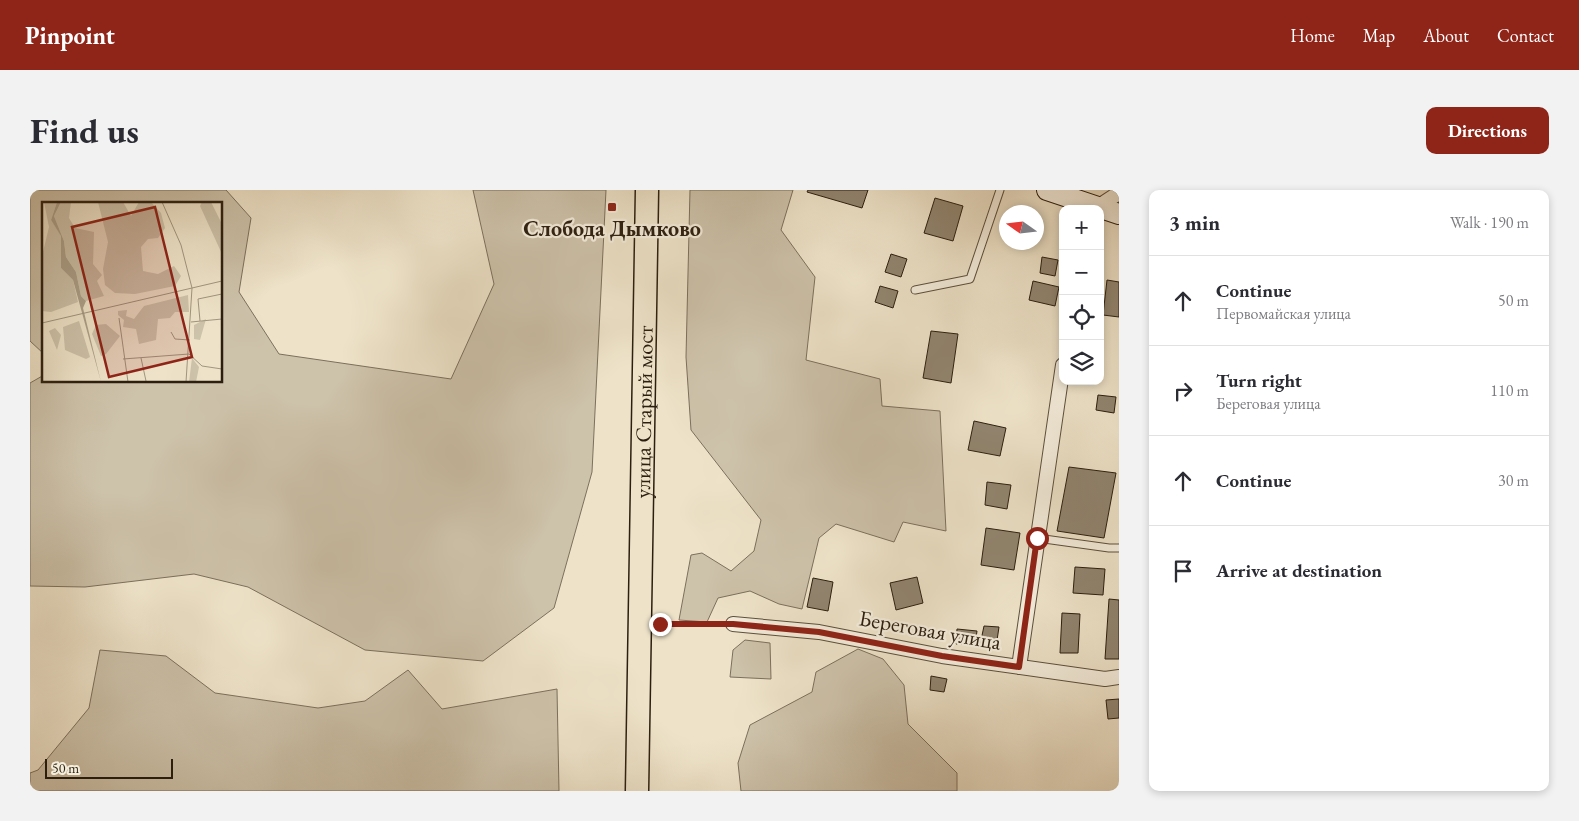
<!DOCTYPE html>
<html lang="en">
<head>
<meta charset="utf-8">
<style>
	:root { --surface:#fff; --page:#f2f2f3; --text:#2b2b33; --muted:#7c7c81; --line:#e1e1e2; --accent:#8f2418 }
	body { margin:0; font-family:"EB Garamond",serif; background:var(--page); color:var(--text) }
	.controls { position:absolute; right:15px; top:15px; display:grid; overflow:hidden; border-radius:10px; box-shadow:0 2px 8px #0003 }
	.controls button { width:45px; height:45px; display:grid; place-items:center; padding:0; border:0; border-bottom:1px solid var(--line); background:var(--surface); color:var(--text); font:25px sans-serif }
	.compass { position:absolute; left:969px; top:15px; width:45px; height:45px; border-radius:50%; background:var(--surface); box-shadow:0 2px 8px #0003; rotate:284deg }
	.scale { position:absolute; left:15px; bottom:12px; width:128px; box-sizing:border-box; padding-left:5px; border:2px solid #2c1f10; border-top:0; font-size:14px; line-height:18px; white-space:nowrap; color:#2c1f10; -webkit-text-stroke:4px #f4eddc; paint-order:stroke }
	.stop { position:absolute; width:15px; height:15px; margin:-11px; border:4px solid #8f2418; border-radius:50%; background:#fff }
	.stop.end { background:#8f2418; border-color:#fff; box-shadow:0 1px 5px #0008 }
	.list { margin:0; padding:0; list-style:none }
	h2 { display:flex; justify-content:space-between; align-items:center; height:65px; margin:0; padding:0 20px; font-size:21px }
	h2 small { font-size:16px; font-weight:400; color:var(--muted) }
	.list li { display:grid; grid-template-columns:32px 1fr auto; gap:15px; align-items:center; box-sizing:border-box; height:90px; padding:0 20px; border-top:1px solid var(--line) }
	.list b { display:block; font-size:19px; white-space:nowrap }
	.list p { margin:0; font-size:16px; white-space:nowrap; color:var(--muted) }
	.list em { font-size:16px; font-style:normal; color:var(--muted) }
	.icon { flex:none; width:28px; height:28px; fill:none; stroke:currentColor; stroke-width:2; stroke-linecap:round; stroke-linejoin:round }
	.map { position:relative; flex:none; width:1089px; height:601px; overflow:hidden; border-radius:10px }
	header { display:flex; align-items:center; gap:30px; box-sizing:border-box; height:70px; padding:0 25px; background:var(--accent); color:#fff }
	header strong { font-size:24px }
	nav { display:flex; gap:28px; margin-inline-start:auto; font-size:18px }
	.intro { display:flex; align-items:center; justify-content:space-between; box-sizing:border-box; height:120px; padding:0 30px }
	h1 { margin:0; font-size:35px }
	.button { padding:12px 22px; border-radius:10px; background:var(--accent); color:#fff; font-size:18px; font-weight:700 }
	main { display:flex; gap:30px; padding:0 30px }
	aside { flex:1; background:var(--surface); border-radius:10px; box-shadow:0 2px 8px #0003 }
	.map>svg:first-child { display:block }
	.green { fill:#cdc2aa; stroke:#7c705d }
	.building { fill:#918570; stroke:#2c1f10 }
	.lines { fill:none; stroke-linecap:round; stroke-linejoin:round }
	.lane-casing { stroke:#5c503e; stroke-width:9 }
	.street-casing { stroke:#5c503e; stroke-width:16 }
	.secondary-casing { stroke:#2c1f10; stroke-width:22 }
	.primary-casing { stroke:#2c1f10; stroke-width:25 }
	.path { stroke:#2c1f10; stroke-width:3; stroke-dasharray:1 2.5; stroke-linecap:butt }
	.lane { stroke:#f4eddc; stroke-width:7 }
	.street { stroke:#f4eddc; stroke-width:14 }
	.secondary { stroke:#f4eddc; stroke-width:20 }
	.primary { stroke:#eee3c9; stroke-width:22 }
	.route { stroke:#8f2418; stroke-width:6 }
	.poi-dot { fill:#8f2418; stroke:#f4eddc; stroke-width:2 }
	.labels { text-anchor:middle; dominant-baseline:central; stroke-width:4.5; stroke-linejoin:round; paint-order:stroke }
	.poi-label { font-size:22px; font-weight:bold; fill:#2c1f10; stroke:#f4eddc }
	.street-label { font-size:22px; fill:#2c1f10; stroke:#f4eddc }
	.inset-road { fill:none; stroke:#a0957f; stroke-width:1 }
	.view { fill:#8f2418; fill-opacity:0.15; stroke:#8f2418; stroke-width:2.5 }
	.inset-edge { fill:none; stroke:#2c1f10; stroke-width:2.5 }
</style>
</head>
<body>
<header>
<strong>Pinpoint</strong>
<nav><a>Home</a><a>Map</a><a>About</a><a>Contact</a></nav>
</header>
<div class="intro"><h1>Find us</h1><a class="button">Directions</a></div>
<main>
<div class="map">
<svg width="1089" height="601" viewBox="0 0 1089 601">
	<rect width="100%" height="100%" fill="#eee3c9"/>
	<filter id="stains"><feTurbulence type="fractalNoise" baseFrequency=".004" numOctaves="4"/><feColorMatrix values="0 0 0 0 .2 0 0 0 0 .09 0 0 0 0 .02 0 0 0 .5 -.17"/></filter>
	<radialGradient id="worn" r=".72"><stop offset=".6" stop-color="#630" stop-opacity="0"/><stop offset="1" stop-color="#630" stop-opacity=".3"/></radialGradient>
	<path class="green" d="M 0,0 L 196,0 L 221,28 L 209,102 L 249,164 L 421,189 L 464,94 L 443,0 L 576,0 L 562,282 L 524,418 L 453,471 L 335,460 L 218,397 L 164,384 L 55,397 L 0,396 L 0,193 L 14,185 L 14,191 L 191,191 L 191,14 L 14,14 L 14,164 L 0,151 Z
		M 660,0 L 763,0 L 751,40 L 785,87 L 776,170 L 850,189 L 852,216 L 910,221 L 916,341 L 873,332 L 864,352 L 806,334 L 789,348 L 772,419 L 749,414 L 720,401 L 688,408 L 677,432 L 649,430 L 661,365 L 672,363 L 701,381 L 724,361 L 731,330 L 661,240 L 656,167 Z
		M 715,450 L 740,453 L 741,489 L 700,487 L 703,460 Z
		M 828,459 L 853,469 L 874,495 L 878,534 L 927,583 L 927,601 L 711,601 L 708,573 L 720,535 L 782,502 L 786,482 Z
		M 70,460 L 136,466 L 185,503 L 288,518 L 335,511 L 378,480 L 412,519 L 527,499 L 529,601 L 0,601 L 0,583 L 8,580 L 59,518 Z"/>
	<path class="building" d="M 778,0 L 838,0 L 832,18 L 777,2 Z
		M 905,8 L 933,16 L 923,51 L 894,43 Z
		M 861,64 L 877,69 L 871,87 L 855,82 Z
		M 1012,67 L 1028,70 L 1025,86 L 1010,83 Z
		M 1077,90 L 1089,92 L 1089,127 L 1073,125 Z
		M 1003,91 L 1029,97 L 1025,116 L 999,110 Z
		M 850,96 L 868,101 L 863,118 L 845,112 Z
		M 901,141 L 928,144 L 921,193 L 893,188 Z
		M 1068,205 L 1086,207 L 1084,223 L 1066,220 Z
		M 944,231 L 976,238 L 970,266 L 938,260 Z
		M 1039,277 L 1086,283 L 1074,348 L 1027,341 Z
		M 957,292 L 981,295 L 977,319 L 955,315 Z
		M 956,338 L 990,343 L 984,380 L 951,375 Z
		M 1045,377 L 1075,379 L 1073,405 L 1043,403 Z
		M 887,387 L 893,413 L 866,420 L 860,393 Z
		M 783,388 L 803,392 L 798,421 L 777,417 Z
		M 1079,409 L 1089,410 L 1089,469 L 1075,469 Z
		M 1032,423 L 1050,424 L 1048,463 L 1030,463 Z
		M 954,436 L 969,437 L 966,457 L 950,455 Z
		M 927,439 L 947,441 L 945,455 L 926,454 Z
		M 901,486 L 917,489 L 914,502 L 900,500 Z
		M 1089,509 L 1089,528 L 1078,529 L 1076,510 Z"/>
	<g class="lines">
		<g class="lane-casing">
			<path id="lane" d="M 885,100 L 940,89 L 970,0
				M 1007,348 L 1079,358 L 1089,358"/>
		</g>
		<g class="street-casing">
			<path id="street" d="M 1069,19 L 1069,16 L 1089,3
				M 703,434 L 789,442 L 912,466 L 1075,489 L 1089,487
				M 989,477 L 1033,175"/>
		</g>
		<g class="secondary-casing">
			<path id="secondary" d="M 1017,0 L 1089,24"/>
		</g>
		<g class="primary-casing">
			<g id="primary">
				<path id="s1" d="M 607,601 L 617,0"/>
			</g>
		</g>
		<path class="path" d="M 630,434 L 690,434"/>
		<use href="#lane" class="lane"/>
		<use href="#street" class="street"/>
		<use href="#secondary" class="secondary"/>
		<use href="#primary" class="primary"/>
	</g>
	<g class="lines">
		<path class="route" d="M 630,434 L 703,434 L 789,442 L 912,466 L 989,477 L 1007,348"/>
	</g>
	<rect class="poi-dot" x="577" y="12" width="10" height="10" rx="2.5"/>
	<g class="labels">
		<g class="poi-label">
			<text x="582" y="38">Слобода Дымково</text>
		</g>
		<g class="street-label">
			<text stroke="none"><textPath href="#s1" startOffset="379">улица Старый мост</textPath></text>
			<text transform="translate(900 440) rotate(10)">Береговая улица</text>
		</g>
	</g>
	<g transform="translate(12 12)">
		<rect width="180" height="180" fill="#eee3c9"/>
		<path d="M 2,0 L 15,0 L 9,18 L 19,33 L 19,66 L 31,78 L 36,100 L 9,110 L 0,109 L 0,54 L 7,25 ZM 19,0 L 29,0 L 27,16 L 33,26 L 52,30 L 51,62 L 60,73 L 55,79 L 62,94 L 44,99 L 39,94 L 34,70 L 24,55 L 22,39 L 12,14 ZM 56,0 L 81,0 L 89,14 L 97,0 L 109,0 L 119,11 L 123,26 L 116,36 L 106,37 L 99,45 L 101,69 L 116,72 L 132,64 L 139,74 L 133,84 L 93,92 L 73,91 L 63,83 L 61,67 L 66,40 ZM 160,0 L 169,0 L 180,22 L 180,52 L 158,4 ZM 146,93 L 147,110 L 133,110 L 128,116 L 116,117 L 114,138 L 97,142 L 94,127 L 81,125 L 82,118 L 76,113 L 76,109 L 85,108 L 84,114 L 92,117 L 102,104 ZM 164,117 L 158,138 L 152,137 L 152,123 ZM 37,119 L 48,155 L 44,157 L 23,148 L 21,125 ZM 64,122 L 78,134 L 64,152 L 59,154 L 50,132 L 54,123 ZM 13,126 L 19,133 L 15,148 L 7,129 ZM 150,156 L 157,165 L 154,180 L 147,180 Z" fill="#cdc2aa"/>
		<path d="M 15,0 L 19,0 L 12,14 L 22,39 L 24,55 L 34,70 L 39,94 L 44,99 L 41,106 L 59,180 L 31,78 L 19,66 L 19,34 L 9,18 Z" fill="#aca08a"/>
		<path class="inset-road" d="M 120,0 L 139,43 L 150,86 L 144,180M 77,116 L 86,180M 158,119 L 156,97 L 180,92M 149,120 L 180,117M 0,121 L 180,79M 129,130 L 133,137 L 148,138M 99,156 L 104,179M 81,157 L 147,152 L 160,164 L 180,167"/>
		<path class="view" d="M 113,5 L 150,155 L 67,175 L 30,25 Z"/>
		<rect width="180" height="180" class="inset-edge"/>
	</g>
	<rect width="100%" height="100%" filter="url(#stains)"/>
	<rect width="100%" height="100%" fill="url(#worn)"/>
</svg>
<div class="controls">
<button>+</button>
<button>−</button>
<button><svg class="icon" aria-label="locate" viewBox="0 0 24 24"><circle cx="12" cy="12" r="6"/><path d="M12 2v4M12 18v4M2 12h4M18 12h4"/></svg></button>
<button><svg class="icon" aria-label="layers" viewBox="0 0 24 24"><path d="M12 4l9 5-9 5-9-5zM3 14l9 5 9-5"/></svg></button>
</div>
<svg class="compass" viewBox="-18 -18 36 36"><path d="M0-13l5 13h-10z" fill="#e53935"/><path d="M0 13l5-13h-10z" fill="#7c7c81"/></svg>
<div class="scale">50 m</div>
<div class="stop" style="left:1007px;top:348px"></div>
<div class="stop end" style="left:630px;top:434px"></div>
</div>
<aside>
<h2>3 min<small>Walk · 190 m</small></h2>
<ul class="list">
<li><svg class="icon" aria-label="ahead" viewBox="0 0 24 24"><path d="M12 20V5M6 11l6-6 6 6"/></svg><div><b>Continue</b><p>Первомайская улица</p></div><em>50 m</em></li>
<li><svg class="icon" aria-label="right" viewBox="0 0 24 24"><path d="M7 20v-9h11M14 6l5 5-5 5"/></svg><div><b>Turn right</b><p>Береговая улица</p></div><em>110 m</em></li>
<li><svg class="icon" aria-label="ahead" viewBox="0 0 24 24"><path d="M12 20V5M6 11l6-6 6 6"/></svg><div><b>Continue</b></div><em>30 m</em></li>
<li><svg class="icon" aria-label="arrive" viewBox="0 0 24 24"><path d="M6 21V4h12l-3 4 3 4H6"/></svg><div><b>Arrive at destination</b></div></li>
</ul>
</aside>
</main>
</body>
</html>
